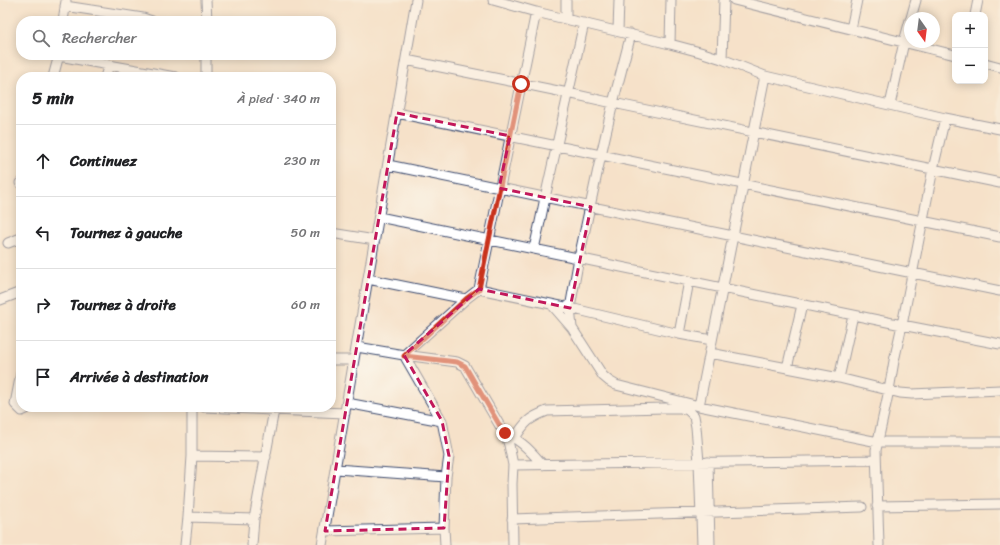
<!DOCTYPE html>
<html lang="fr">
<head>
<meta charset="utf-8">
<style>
	:root { --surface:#fff; --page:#f2f2f2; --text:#202124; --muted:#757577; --line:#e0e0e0 }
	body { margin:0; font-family:Sriracha,sans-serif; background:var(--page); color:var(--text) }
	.controls { position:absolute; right:12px; top:12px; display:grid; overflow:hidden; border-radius:8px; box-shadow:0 2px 10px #0003 }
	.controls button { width:36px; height:36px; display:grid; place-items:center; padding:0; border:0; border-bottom:1px solid var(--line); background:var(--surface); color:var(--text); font:20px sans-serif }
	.compass { position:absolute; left:904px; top:12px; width:36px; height:36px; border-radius:50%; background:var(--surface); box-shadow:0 2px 10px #0003; rotate:166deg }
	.stop { position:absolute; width:12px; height:12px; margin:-9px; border:3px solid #c8321e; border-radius:50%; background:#fff }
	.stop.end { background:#c8321e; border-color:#fff; box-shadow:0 1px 4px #0008 }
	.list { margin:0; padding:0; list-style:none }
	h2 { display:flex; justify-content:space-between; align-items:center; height:52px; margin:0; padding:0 16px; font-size:17px }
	h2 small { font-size:13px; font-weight:400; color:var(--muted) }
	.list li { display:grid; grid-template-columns:26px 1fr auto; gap:12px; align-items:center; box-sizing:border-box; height:72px; padding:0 16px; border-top:1px solid var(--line) }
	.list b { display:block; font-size:15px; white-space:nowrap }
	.list em { font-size:13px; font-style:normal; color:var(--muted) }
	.icon { flex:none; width:22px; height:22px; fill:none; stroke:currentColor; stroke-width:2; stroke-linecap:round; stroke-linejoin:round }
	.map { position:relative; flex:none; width:1000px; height:545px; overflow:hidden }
	.search { position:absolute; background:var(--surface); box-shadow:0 2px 10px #0003; left:16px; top:16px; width:320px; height:44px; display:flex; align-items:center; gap:10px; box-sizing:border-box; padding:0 14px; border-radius:16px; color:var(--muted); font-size:15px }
	.panel { position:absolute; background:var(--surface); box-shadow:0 2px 10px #0003; left:16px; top:72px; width:320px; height:340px; border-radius:16px }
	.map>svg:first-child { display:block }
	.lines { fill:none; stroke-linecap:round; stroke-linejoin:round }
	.minor-casing { stroke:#3c4a6e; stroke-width:11 }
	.minor { stroke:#fff; stroke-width:9 }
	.route { stroke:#c8321e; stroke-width:5 }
	.marked { fill:none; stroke:#c2185b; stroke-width:3; stroke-dasharray:8 5; stroke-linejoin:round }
</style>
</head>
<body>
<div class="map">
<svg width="1000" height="545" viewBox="0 0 1000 545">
	<rect width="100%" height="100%" fill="#fbf7ec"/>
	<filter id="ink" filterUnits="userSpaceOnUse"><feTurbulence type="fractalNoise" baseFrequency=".025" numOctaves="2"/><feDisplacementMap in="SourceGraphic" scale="8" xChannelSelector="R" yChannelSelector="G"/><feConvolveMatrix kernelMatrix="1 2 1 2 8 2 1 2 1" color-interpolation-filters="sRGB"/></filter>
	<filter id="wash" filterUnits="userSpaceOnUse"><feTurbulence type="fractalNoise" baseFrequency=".012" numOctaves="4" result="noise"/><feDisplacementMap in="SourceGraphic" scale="16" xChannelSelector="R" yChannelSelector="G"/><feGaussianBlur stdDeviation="0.9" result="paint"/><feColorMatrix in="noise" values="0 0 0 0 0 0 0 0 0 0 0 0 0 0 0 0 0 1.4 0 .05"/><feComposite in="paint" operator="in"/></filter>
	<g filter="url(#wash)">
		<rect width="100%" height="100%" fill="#f6e1c9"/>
	</g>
	<g filter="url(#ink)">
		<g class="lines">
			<g class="minor-casing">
				<path id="minor" d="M 206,0 L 207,21
					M 493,0 L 536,12 L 670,44 L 700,52 L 722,59 L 765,76 L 945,118 L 1000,129
					M 566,0 L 566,19
					M 734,0 L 955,55
					M 65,6 L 143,18 L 152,21
					M 975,15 L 978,0
					M 911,18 L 916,0
					M 63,21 L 66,1
					M 851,29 L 857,0
					M 618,31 L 619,0
					M 631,34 L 613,103 L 601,155 L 579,258 L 570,308 L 572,328 L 603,376 L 609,381 L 616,385 L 699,406 L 878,442 L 1000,442
					M 670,44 L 671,0
					M 59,56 L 175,77
					M 722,59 L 724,0
					M 406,60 L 568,93 L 613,103 L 1000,183
					M 985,63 L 1000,67
					M 53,77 L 59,55
					M 105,77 L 109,65
					M 206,77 L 206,55
					M 890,105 L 904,42 L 910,20
					M 397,113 L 1000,237
					M 388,165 L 1000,291
					M 20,183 L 21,183
					M 379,217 L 902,325 L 1000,344
					M 331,233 L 375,240
					M 8,243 L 21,238
					M 534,249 L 540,222 L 545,198 L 584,23
					M 368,279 L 466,299
					M 479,289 L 536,12
					M 0,300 L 21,292
					M 552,305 L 572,328
					M 679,334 L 689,281
					M 357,347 L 404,355 L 457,362 L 465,366 L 500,426 L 505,433 L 509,445 L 513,465 L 512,484 L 513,545
					M 710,353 L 839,378 L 900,393 L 912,394 L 1000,390
					M 404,355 L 466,299 L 479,289 L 570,308 L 679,334 L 712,340
					M 331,360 L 354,360
					M 787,368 L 802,305
					M 21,373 L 15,404 L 22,411 L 31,407
					M 839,378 L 853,315
					M 347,403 L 442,421
					M 699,406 L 765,76
					M 192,407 L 192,456 L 188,517 L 254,519 L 252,545
					M 204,407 L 345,413
					M 510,436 C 523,442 533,454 543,465
					M 515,438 C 525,422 529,418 547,411 L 664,408 L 680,408 L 688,410 L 694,416 L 696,427 L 699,462 L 702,545
					M 192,456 L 266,457
					M 708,462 L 710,545
					M 513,465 L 876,460
					M 336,469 L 446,477 L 449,456 L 442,421 L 404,355
					M 877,506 L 1000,504
					M 254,519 L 274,410
					M 512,519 L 862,507
					M 325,531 L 444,528
					M 185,545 L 188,517
					M 322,545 L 416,0
					M 445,545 L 444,528 L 446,477
					M 879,545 L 876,450 L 889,390 L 894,361 L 902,325 L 933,169 L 945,118"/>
			</g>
			<use href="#minor" class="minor"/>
		</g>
	</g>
	<g class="lines" filter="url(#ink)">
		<path class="route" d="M 505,433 L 500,426 L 465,366 L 457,362 L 404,356 L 466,299 L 479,289 L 521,84"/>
	</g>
	<path d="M0 0H1000V545H0ZM 397,113 L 510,136 L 499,188 L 591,207 L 570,308 L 479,289 L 404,355 L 442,421 L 449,456 L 444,528 L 325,531 Z" fill="#f6e1c9" fill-opacity=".55" fill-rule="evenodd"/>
	<path class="marked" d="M 397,113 L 510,136 L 499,188 L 591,207 L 570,308 L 479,289 L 404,355 L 442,421 L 449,456 L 444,528 L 325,531 Z"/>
</svg>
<div class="controls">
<button>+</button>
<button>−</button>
</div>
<svg class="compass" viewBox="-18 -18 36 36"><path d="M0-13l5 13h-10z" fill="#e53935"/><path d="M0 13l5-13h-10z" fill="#757577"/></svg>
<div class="stop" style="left:521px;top:84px"></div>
<div class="stop end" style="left:505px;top:433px"></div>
<div class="search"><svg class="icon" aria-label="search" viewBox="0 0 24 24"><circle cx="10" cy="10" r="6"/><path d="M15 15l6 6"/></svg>Rechercher</div>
<section class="panel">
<h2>5 min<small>À pied · 340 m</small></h2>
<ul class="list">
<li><svg class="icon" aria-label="ahead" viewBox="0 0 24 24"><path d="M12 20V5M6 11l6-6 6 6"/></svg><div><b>Continuez</b></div><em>230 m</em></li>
<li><svg class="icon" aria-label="left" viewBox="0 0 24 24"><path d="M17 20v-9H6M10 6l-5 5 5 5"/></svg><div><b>Tournez à gauche</b></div><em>50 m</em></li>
<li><svg class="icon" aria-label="right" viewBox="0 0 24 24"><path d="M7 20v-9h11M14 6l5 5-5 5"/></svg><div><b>Tournez à droite</b></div><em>60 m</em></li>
<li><svg class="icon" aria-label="arrive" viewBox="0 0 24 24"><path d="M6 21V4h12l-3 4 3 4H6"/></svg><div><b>Arrivée à destination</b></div></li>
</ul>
</section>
</div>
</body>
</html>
